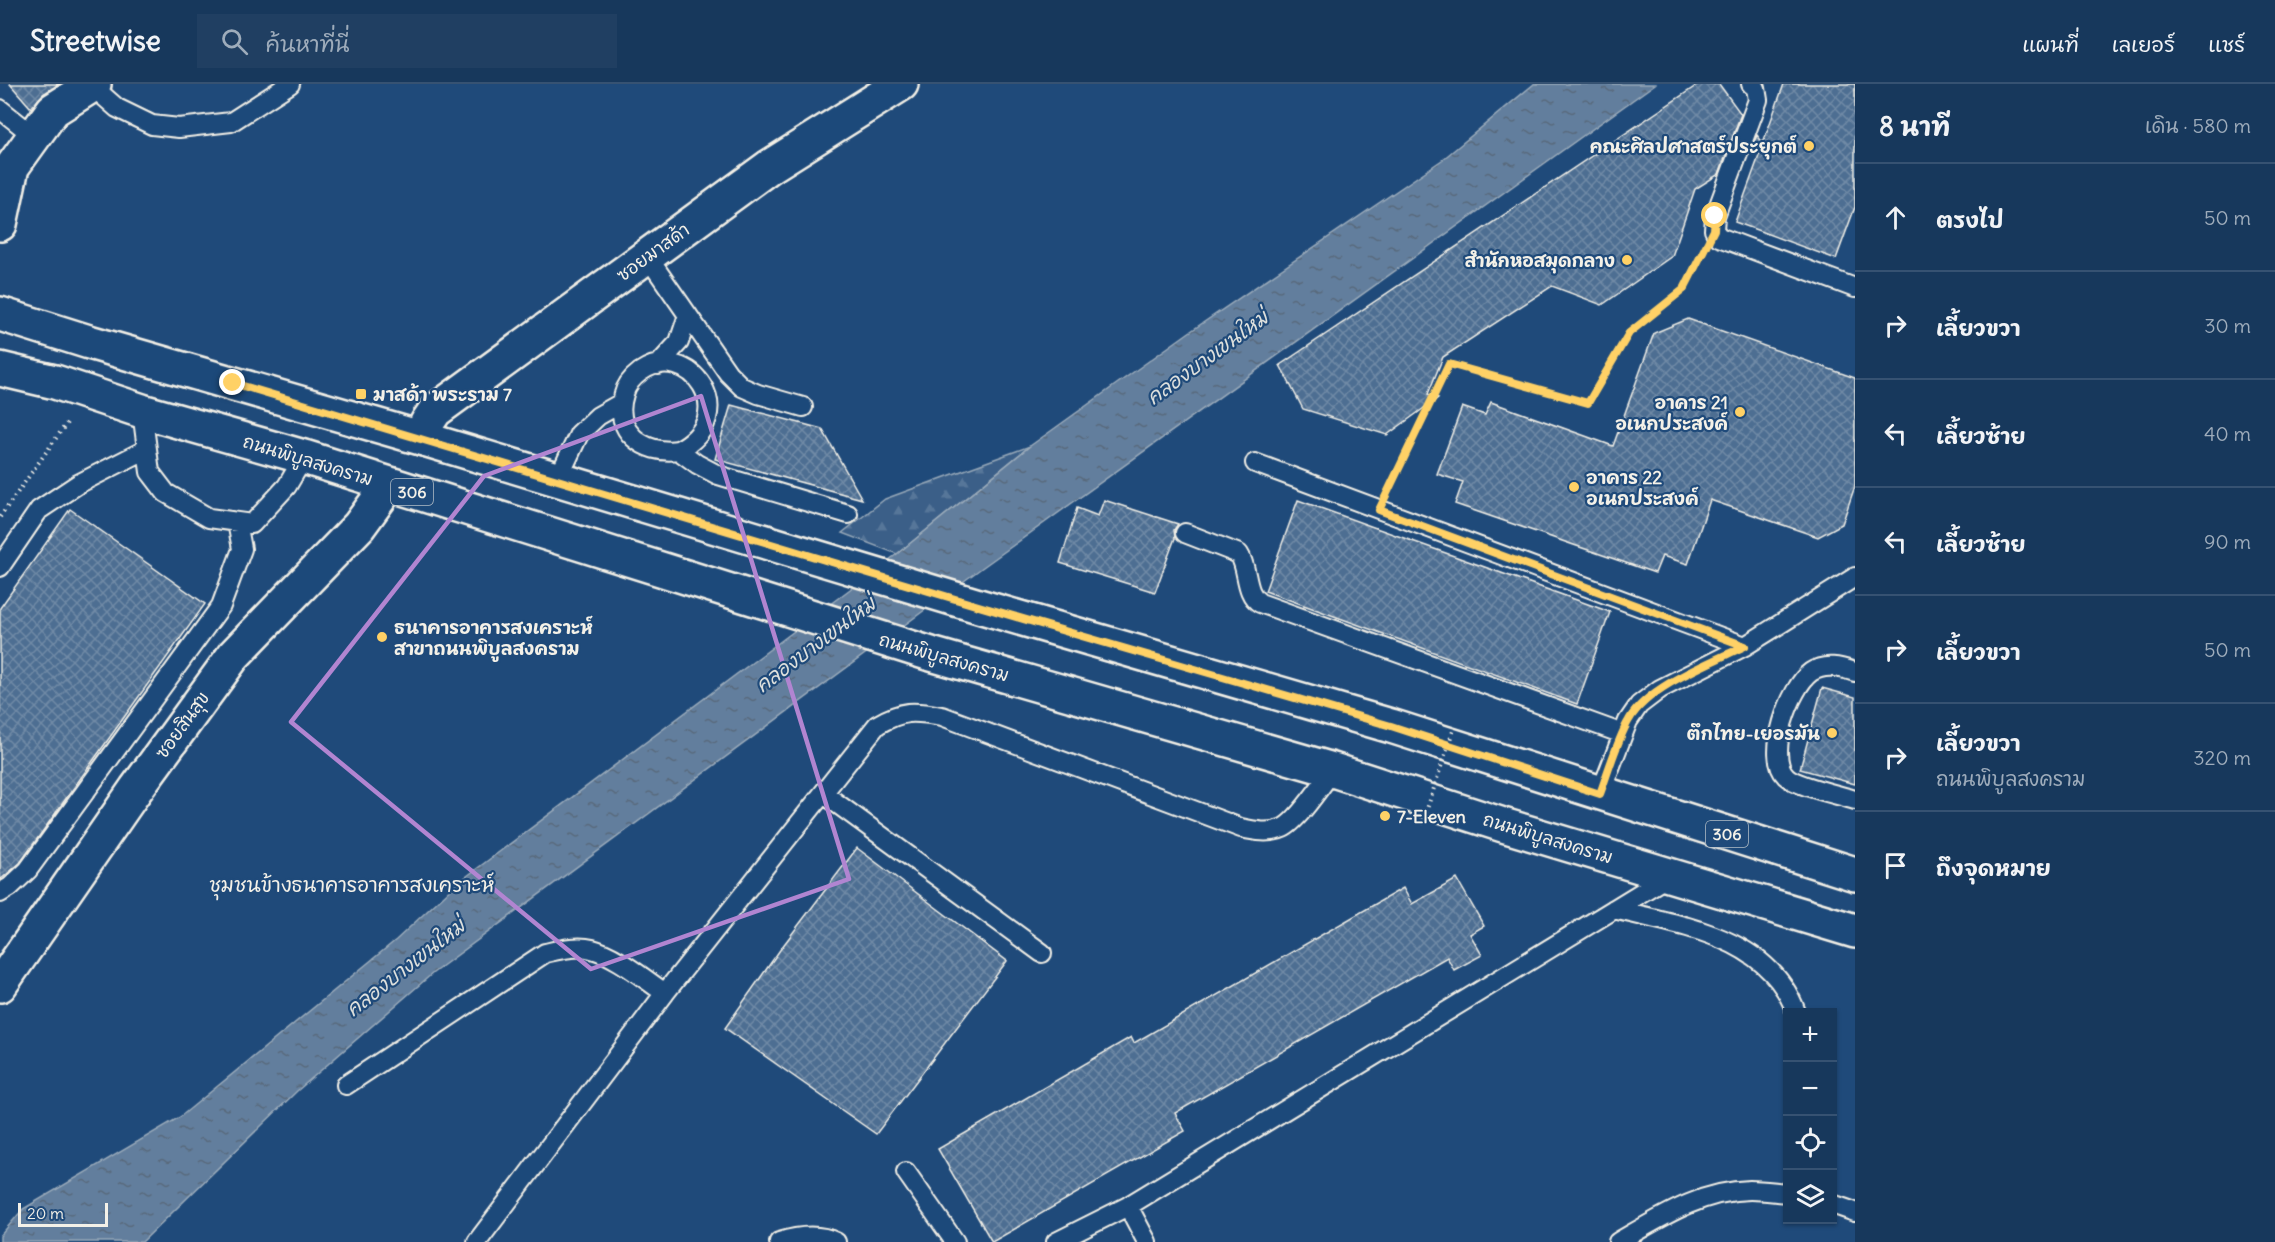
<!DOCTYPE html>
<html lang="th">
<head>
<meta charset="utf-8">
<style>
	:root { --surface:#17385c; --page:#203f62; --text:#f1f3f6; --muted:#9eacbb; --line:#365272 }
	body { margin:0; font-family:Delius,"Playpen Sans Thai",sans-serif; background:var(--page); color:var(--text) }
	.controls { position:absolute; right:18px; bottom:18px; display:grid; overflow:hidden; border-radius:0px; box-shadow:0 2px 4px #0004 }
	.controls button { width:54px; height:54px; display:grid; place-items:center; padding:0; border:0; border-bottom:2px solid var(--line); background:var(--surface); color:var(--text); font:30px sans-serif }
	.scale { position:absolute; left:18px; bottom:15px; width:90px; box-sizing:border-box; padding-left:6px; border:3px solid #f4f1e8; border-top:0; font-size:16px; line-height:21px; white-space:nowrap; color:#f4f1e8; -webkit-text-stroke:4px #1f4a7a; paint-order:stroke }
	.stop { position:absolute; width:18px; height:18px; margin:-14px; border:4px solid #ffd166; border-radius:50%; background:#fff }
	.stop.end { background:#ffd166; border-color:#fff; box-shadow:0 2px 6px #0008 }
	.list { margin:0; padding:0; list-style:none }
	h2 { display:flex; justify-content:space-between; align-items:center; height:78px; margin:0; padding:0 24px; font-size:26px }
	h2 small { font-size:20px; font-weight:400; color:var(--muted) }
	.list li { display:grid; grid-template-columns:39px 1fr auto; gap:18px; align-items:center; box-sizing:border-box; height:108px; padding:0 24px; border-top:2px solid var(--line) }
	.list b { display:block; font-size:22px; white-space:nowrap }
	.list p { margin:0; font-size:20px; white-space:nowrap; color:var(--muted) }
	.list em { font-size:20px; font-style:normal; color:var(--muted) }
	.icon { flex:none; width:33px; height:33px; fill:none; stroke:currentColor; stroke-width:2; stroke-linecap:round; stroke-linejoin:round }
	.map { position:relative; flex:none; width:1855px; height:1158px; overflow:hidden }
	header { display:flex; align-items:center; gap:36px; box-sizing:border-box; height:84px; padding:0 30px; background:var(--surface); border-bottom:2px solid var(--line) }
	header strong { font-size:28px }
	nav { display:flex; gap:33px; margin-inline-start:auto; font-size:21px }
	.search { width:420px; height:54px; background:var(--page); display:flex; align-items:center; gap:15px; box-sizing:border-box; padding:0 21px; border-radius:0px; color:var(--muted); font-size:22px }
	main { display:flex }
	aside { flex:1; background:var(--surface) }
	.map>svg:first-child { display:block }
	.forest { fill:url(#forest-firs); stroke:#97a8b8; stroke-width:1.5 }
	.water { fill:url(#water-ripples); stroke:#9cacbb; stroke-width:1.5 }
	.building { fill:url(#building-cross-hatch); stroke:#f4f1e8; stroke-width:1.5 }
	.lines { fill:none; stroke-linecap:round; stroke-linejoin:round }
	.lane-casing { stroke:#f4f1e8; stroke-width:22 }
	.street-casing { stroke:#f4f1e8; stroke-width:38 }
	.primary-casing { stroke:#f4f1e8; stroke-width:38 }
	.path { stroke:#f4f1e8; stroke-width:4; stroke-dasharray:1.5 4.5; stroke-linecap:butt }
	.lane { stroke:#1f4a7a; stroke-width:18 }
	.street { stroke:#1f4a7a; stroke-width:33 }
	.primary { stroke:#1f4a7a; stroke-width:33 }
	.path-bridge { stroke:#f4f1e8; stroke-width:4; stroke-dasharray:1.5 4.5; stroke-linecap:butt }
	.route { stroke:#ffd166; stroke-width:8 }
	.marked { fill:none; stroke:#b185d1; stroke-width:4.5; stroke-linejoin:round }
	.poi-dot { fill:#ffd166; stroke:#1f4a7a; stroke-width:2 }
	.labels { text-anchor:middle; dominant-baseline:central; stroke-width:4.5; stroke-linejoin:round; paint-order:stroke }
	.shield { fill:#1f4a7a; stroke:#b4bfc7; stroke-width:1.5 }
	.shield-label { font-size:16px; font-weight:bold; fill:#f4f1e8 }
	.poi-label { font-size:18px; font-weight:bold; fill:#f4f1e8; stroke:#1f4a7a; text-anchor:end }
	.street-label { font-size:18px; fill:#f4f1e8; stroke:#1f4a7a }
	.water-label { font-size:20px; font-style:italic; fill:#dee0dd; stroke:#1f4a7a }
	.neighbourhood-label { font-size:20px; fill:#f4f1e8; stroke:#1f4a7a }
</style>
</head>
<body>
<header>
<strong>Streetwise</strong>
<div class="search"><svg class="icon" aria-label="search" viewBox="0 0 24 24"><circle cx="10" cy="10" r="6"/><path d="M15 15l6 6"/></svg>ค้นหาที่นี่</div>
<nav><a>แผนที่</a><a>เลเยอร์</a><a>แชร์</a></nav>
</header>
<main>
<div class="map">
<svg width="1855" height="1158" viewBox="0 0 1855 1158">
	<defs>
		<pattern id="forest-firs" width="22" height="20" patternUnits="userSpaceOnUse" patternTransform="scale(1.5)"><rect width="22" height="20" fill="#3a5f88"/><path d="M5 1l3.5 6h-7zM16 11l3.5 6h-7z" fill="#577699"/></pattern>
		<pattern id="water-ripples" width="26" height="14" patternUnits="userSpaceOnUse" patternTransform="scale(1.5)"><rect width="26" height="14" fill="#627e9d"/><path d="M2 4q2-2 4 0t4 0M15 11q2-2 4 0t4 0" fill="none" stroke="#58687a"/></pattern>
		<pattern id="building-cross-hatch" width="8" height="8" patternUnits="userSpaceOnUse" patternTransform="scale(1.5)"><rect width="8" height="8" fill="#4d6e92"/><path d="M0 0l8 8M0 8l8-8" fill="none" stroke="#708aa6"/></pattern>
	</defs>
	<rect width="100%" height="100%" fill="#1f4a7a"/>
	<filter id="ink" filterUnits="userSpaceOnUse"><feTurbulence type="fractalNoise" baseFrequency=".0167" numOctaves="2"/><feDisplacementMap in="SourceGraphic" scale="12" xChannelSelector="R" yChannelSelector="G"/><feConvolveMatrix kernelMatrix="1 2 1 2 8 2 1 2 1" color-interpolation-filters="sRGB"/></filter>
	<g filter="url(#ink)">
		<path class="forest" d="M 1030,362 L 897,470 L 842,449 L 885,415 Z"/>
		<path class="water" d="M 1534,0 L 1655,0 L 983,483 L 433,889 L 297,1007 L 142,1158 L 0,1158 L 0,1152 L 23,1125 L 180,1033 L 396,856 L 455,801 L 897,470 L 1030,362 L 1188,249 L 1442,76 Z"/>
		<path class="building" d="M 10,0 L 59,0 L 43,10 L 31,24 Z
			M 1699,0 L 1719,0 L 1741,30 L 1719,90 L 1695,105 L 1672,172 L 1602,221 L 1552,202 L 1443,273 L 1428,310 L 1438,314 L 1387,351 L 1303,325 L 1280,281 Z
			M 1784,0 L 1855,0 L 1855,123 L 1836,175 L 1735,138 L 1763,61 L 1750,69 L 1757,51 L 1763,59 Z
			M 1688,235 L 1855,294 L 1855,402 L 1842,440 L 1818,453 L 1710,416 L 1688,480 L 1662,472 L 1655,489 L 1455,420 L 1463,398 L 1437,390 L 1462,323 L 1485,331 L 1491,318 L 1613,362 L 1654,249 Z
			M 731,321 L 822,345 L 862,415 L 715,375 Z
			M 1104,416 L 1178,440 L 1174,446 L 1175,454 L 1155,508 L 1060,479 L 1077,424 L 1098,432 Z
			M 1298,416 L 1610,528 L 1577,620 L 1265,507 Z
			M 70,425 L 205,520 L 20,779 L 0,796 L 0,524 Z
			M 1822,604 L 1855,613 L 1855,700 L 1800,685 Z
			M 857,764 L 1007,877 L 876,1050 L 725,944 L 782,863 Z
			M 1457,795 L 1484,842 L 1470,850 L 1482,871 L 1454,886 L 1447,873 L 1175,1029 L 1185,1047 L 992,1158 L 938,1065 L 1131,953 L 1134,959 L 1403,804 L 1412,820 Z"/>
		<g class="lines">
			<g class="lane-casing">
				<path id="lane" d="M 1751,0 L 1756,4 L 1758,16 L 1715,132 L 1714,146 L 1719,153 L 1855,204
					M 92,2 L 117,24 L 152,41 L 179,44 L 231,38 L 290,0
					M 0,25 L 34,52
					M 647,172 L 728,289 L 742,303 L 758,310 L 803,323
					M 658,281 L 679,258 L 688,231
					M 142,327 L 150,388 L 166,409 L 209,434 L 252,440 L 287,402 L 304,373
					M 678,366 C 744,332 689,254 640,288 C 632,294 626,301 624,310 C 612,347 644,371 678,366 L 697,380 L 718,391 L 848,430
					M 1255,379 L 1745,562
					M 558,395 L 579,350 L 598,332 L 621,319
					M 1185,449 L 1239,470 C 1249,485 1244,509 1260,519 L 1623,650
					M 0,483 L 39,426 L 78,400 L 147,365
					M 1855,588 C 1840,583 1825,579 1811,588 C 1790,603 1765,672 1786,692 C 1796,702 1840,711 1855,716
					M 824,710 L 1042,869
					M 1600,710 L 1628,637 L 1639,621 L 1660,605 L 1745,562 L 1855,493
					M 0,809 L 10,803 L 28,786 L 221,522 L 242,465 L 237,438
					M 1614,825 C 1682,842 1769,852 1796,928
					M 346,1001 L 545,869 C 559,866 577,861 592,865 C 616,871 644,895 665,909
					M 906,1088 L 955,1158
					M 1832,1120 L 1855,1128
					M 1128,1122 L 1147,1158
					M 477,1158 L 665,909 L 877,641 C 902,626 914,627 942,632 L 1241,744 C 1255,747 1269,750 1283,744 C 1297,738 1323,699 1333,686
					M 779,1158 C 798,1152 818,1149 836,1158
					M 1056,1158 L 1128,1122 L 1670,791
					M 1618,1158 C 1660,1134 1700,1107 1750,1106 C 1763,1106 1775,1108 1788,1109"/>
			</g>
			<g class="street-casing">
				<path id="street" d="M 0,140 L 12,83 L 53,26 L 94,0
					M 424,355 L 427,339 L 435,327 L 769,83 L 901,0
					M 0,901 L 136,705 L 234,571 L 359,442 L 389,401"/>
			</g>
			<g class="primary-casing">
				<path id="primary" d="M 0,230 L 89,258 L 424,355 L 982,523 L 1391,642 L 1855,790
					M 0,285 L 55,298 L 142,327 L 304,373 L 931,570 L 1333,686 L 1503,741 L 1855,847"/>
			</g>
			<path class="path" d="M 1390,403 L 1449,280 L 1588,319 L 1629,249 L 1684,205 L 1702,170
				M 0,433 L 69,336"/>
			<use href="#lane" class="lane"/>
			<use href="#street" class="street"/>
			<use href="#primary" class="primary"/>
			<path class="path-bridge" d="M 1422,740 L 1453,647"/>
		</g>
	</g>
	<g class="lines" filter="url(#ink)">
		<path class="route" d="M 233,299 L 982,523 L 1391,642 L 1600,710 C 1608,688 1618,654 1629,636 C 1648,602 1710,579 1745,562 L 1379,426 L 1449,280 L 1588,319 L 1629,249 L 1684,205 L 1714,146 L 1715,132"/>
	</g>
	<path class="marked" d="M 701,312 L 849,795 L 591,885 L 291,638 L 484,392 Z"/>
	<g class="poi-dot">
		<circle cx="1809" cy="62" r="6"/>
		<circle cx="1627" cy="176" r="6"/>
		<rect x="355" y="304" width="12" height="12" rx="3"/>
		<circle cx="1740" cy="328" r="6"/>
		<circle cx="1574" cy="403" r="6"/>
		<circle cx="382" cy="553" r="6"/>
		<circle cx="1832" cy="649" r="6"/>
		<circle cx="1385" cy="732" r="6"/>
	</g>
	<g class="labels">
		<g class="shield">
			<rect x="391" y="395" width="42" height="26" rx="4.5"/>
			<rect x="1706" y="737" width="42" height="26" rx="4.5"/>
		</g>
		<g class="shield-label">
			<text x="412" y="408">306</text>
			<text x="1727" y="750">306</text>
		</g>
		<g class="poi-label">
			<text x="1797" y="62">คณะศิลปศาสตร์ประยุกต์</text>
			<text x="1615" y="176">สำนักหอสมุดกลาง</text>
			<text x="373" y="310" text-anchor="start">มาสด้า พระราม 7</text>
			<text x="1728" y="318">อาคาร 21<tspan x="1728" dy="21">อเนกประสงค์</tspan></text>
			<text x="1586" y="393" text-anchor="start">อาคาร 22<tspan x="1586" dy="21">อเนกประสงค์</tspan></text>
			<text x="394" y="543" text-anchor="start">ธนาคารอาคารสงเคราะห์<tspan x="394" dy="21">สาขาถนนพิบูลสงคราม</tspan></text>
			<text x="1820" y="649">ตึกไทย-เยอรมัน</text>
			<text x="1397" y="732" text-anchor="start">7-Eleven</text>
		</g>
		<g class="street-label">
			<text transform="translate(653 168) rotate(-36)">ซอยมาสด้า</text>
			<text transform="translate(308 376) rotate(17)">ถนนพิบูลสงคราม</text>
			<text transform="translate(944 573) rotate(16)">ถนนพิบูลสงคราม</text>
			<text transform="translate(182 641) rotate(-54)">ซอยสินสุข</text>
			<text transform="translate(1548 754) rotate(17)">ถนนพิบูลสงคราม</text>
		</g>
		<g class="water-label">
			<text transform="translate(1207 273) rotate(-36)">คลองบางเขนใหม่</text>
			<text transform="translate(815 560) rotate(-37)">คลองบางเขนใหม่</text>
			<text transform="translate(405 883) rotate(-38)">คลองบางเขนใหม่</text>
		</g>
		<g class="neighbourhood-label">
			<text x="352" y="800">ชุมชนข้างธนาคารอาคารสงเคราะห์</text>
		</g>
	</g>
</svg>
<div class="controls">
<button>+</button>
<button>−</button>
<button><svg class="icon" aria-label="locate" viewBox="0 0 24 24"><circle cx="12" cy="12" r="6"/><path d="M12 2v4M12 18v4M2 12h4M18 12h4"/></svg></button>
<button><svg class="icon" aria-label="layers" viewBox="0 0 24 24"><path d="M12 4l9 5-9 5-9-5zM3 14l9 5 9-5"/></svg></button>
</div>
<div class="scale">20 m</div>
<div class="stop" style="left:1715px;top:132px"></div>
<div class="stop end" style="left:233px;top:299px"></div>
</div>
<aside>
<h2>8 นาที<small>เดิน · 580 m</small></h2>
<ul class="list">
<li><svg class="icon" aria-label="ahead" viewBox="0 0 24 24"><path d="M12 20V5M6 11l6-6 6 6"/></svg><div><b>ตรงไป</b></div><em>50 m</em></li>
<li><svg class="icon" aria-label="right" viewBox="0 0 24 24"><path d="M7 20v-9h11M14 6l5 5-5 5"/></svg><div><b>เลี้ยวขวา</b></div><em>30 m</em></li>
<li><svg class="icon" aria-label="left" viewBox="0 0 24 24"><path d="M17 20v-9H6M10 6l-5 5 5 5"/></svg><div><b>เลี้ยวซ้าย</b></div><em>40 m</em></li>
<li><svg class="icon" aria-label="left" viewBox="0 0 24 24"><path d="M17 20v-9H6M10 6l-5 5 5 5"/></svg><div><b>เลี้ยวซ้าย</b></div><em>90 m</em></li>
<li><svg class="icon" aria-label="right" viewBox="0 0 24 24"><path d="M7 20v-9h11M14 6l5 5-5 5"/></svg><div><b>เลี้ยวขวา</b></div><em>50 m</em></li>
<li><svg class="icon" aria-label="right" viewBox="0 0 24 24"><path d="M7 20v-9h11M14 6l5 5-5 5"/></svg><div><b>เลี้ยวขวา</b><p>ถนนพิบูลสงคราม</p></div><em>320 m</em></li>
<li><svg class="icon" aria-label="arrive" viewBox="0 0 24 24"><path d="M6 21V4h12l-3 4 3 4H6"/></svg><div><b>ถึงจุดหมาย</b></div></li>
</ul>
</aside>
</main>
</body>
</html>
